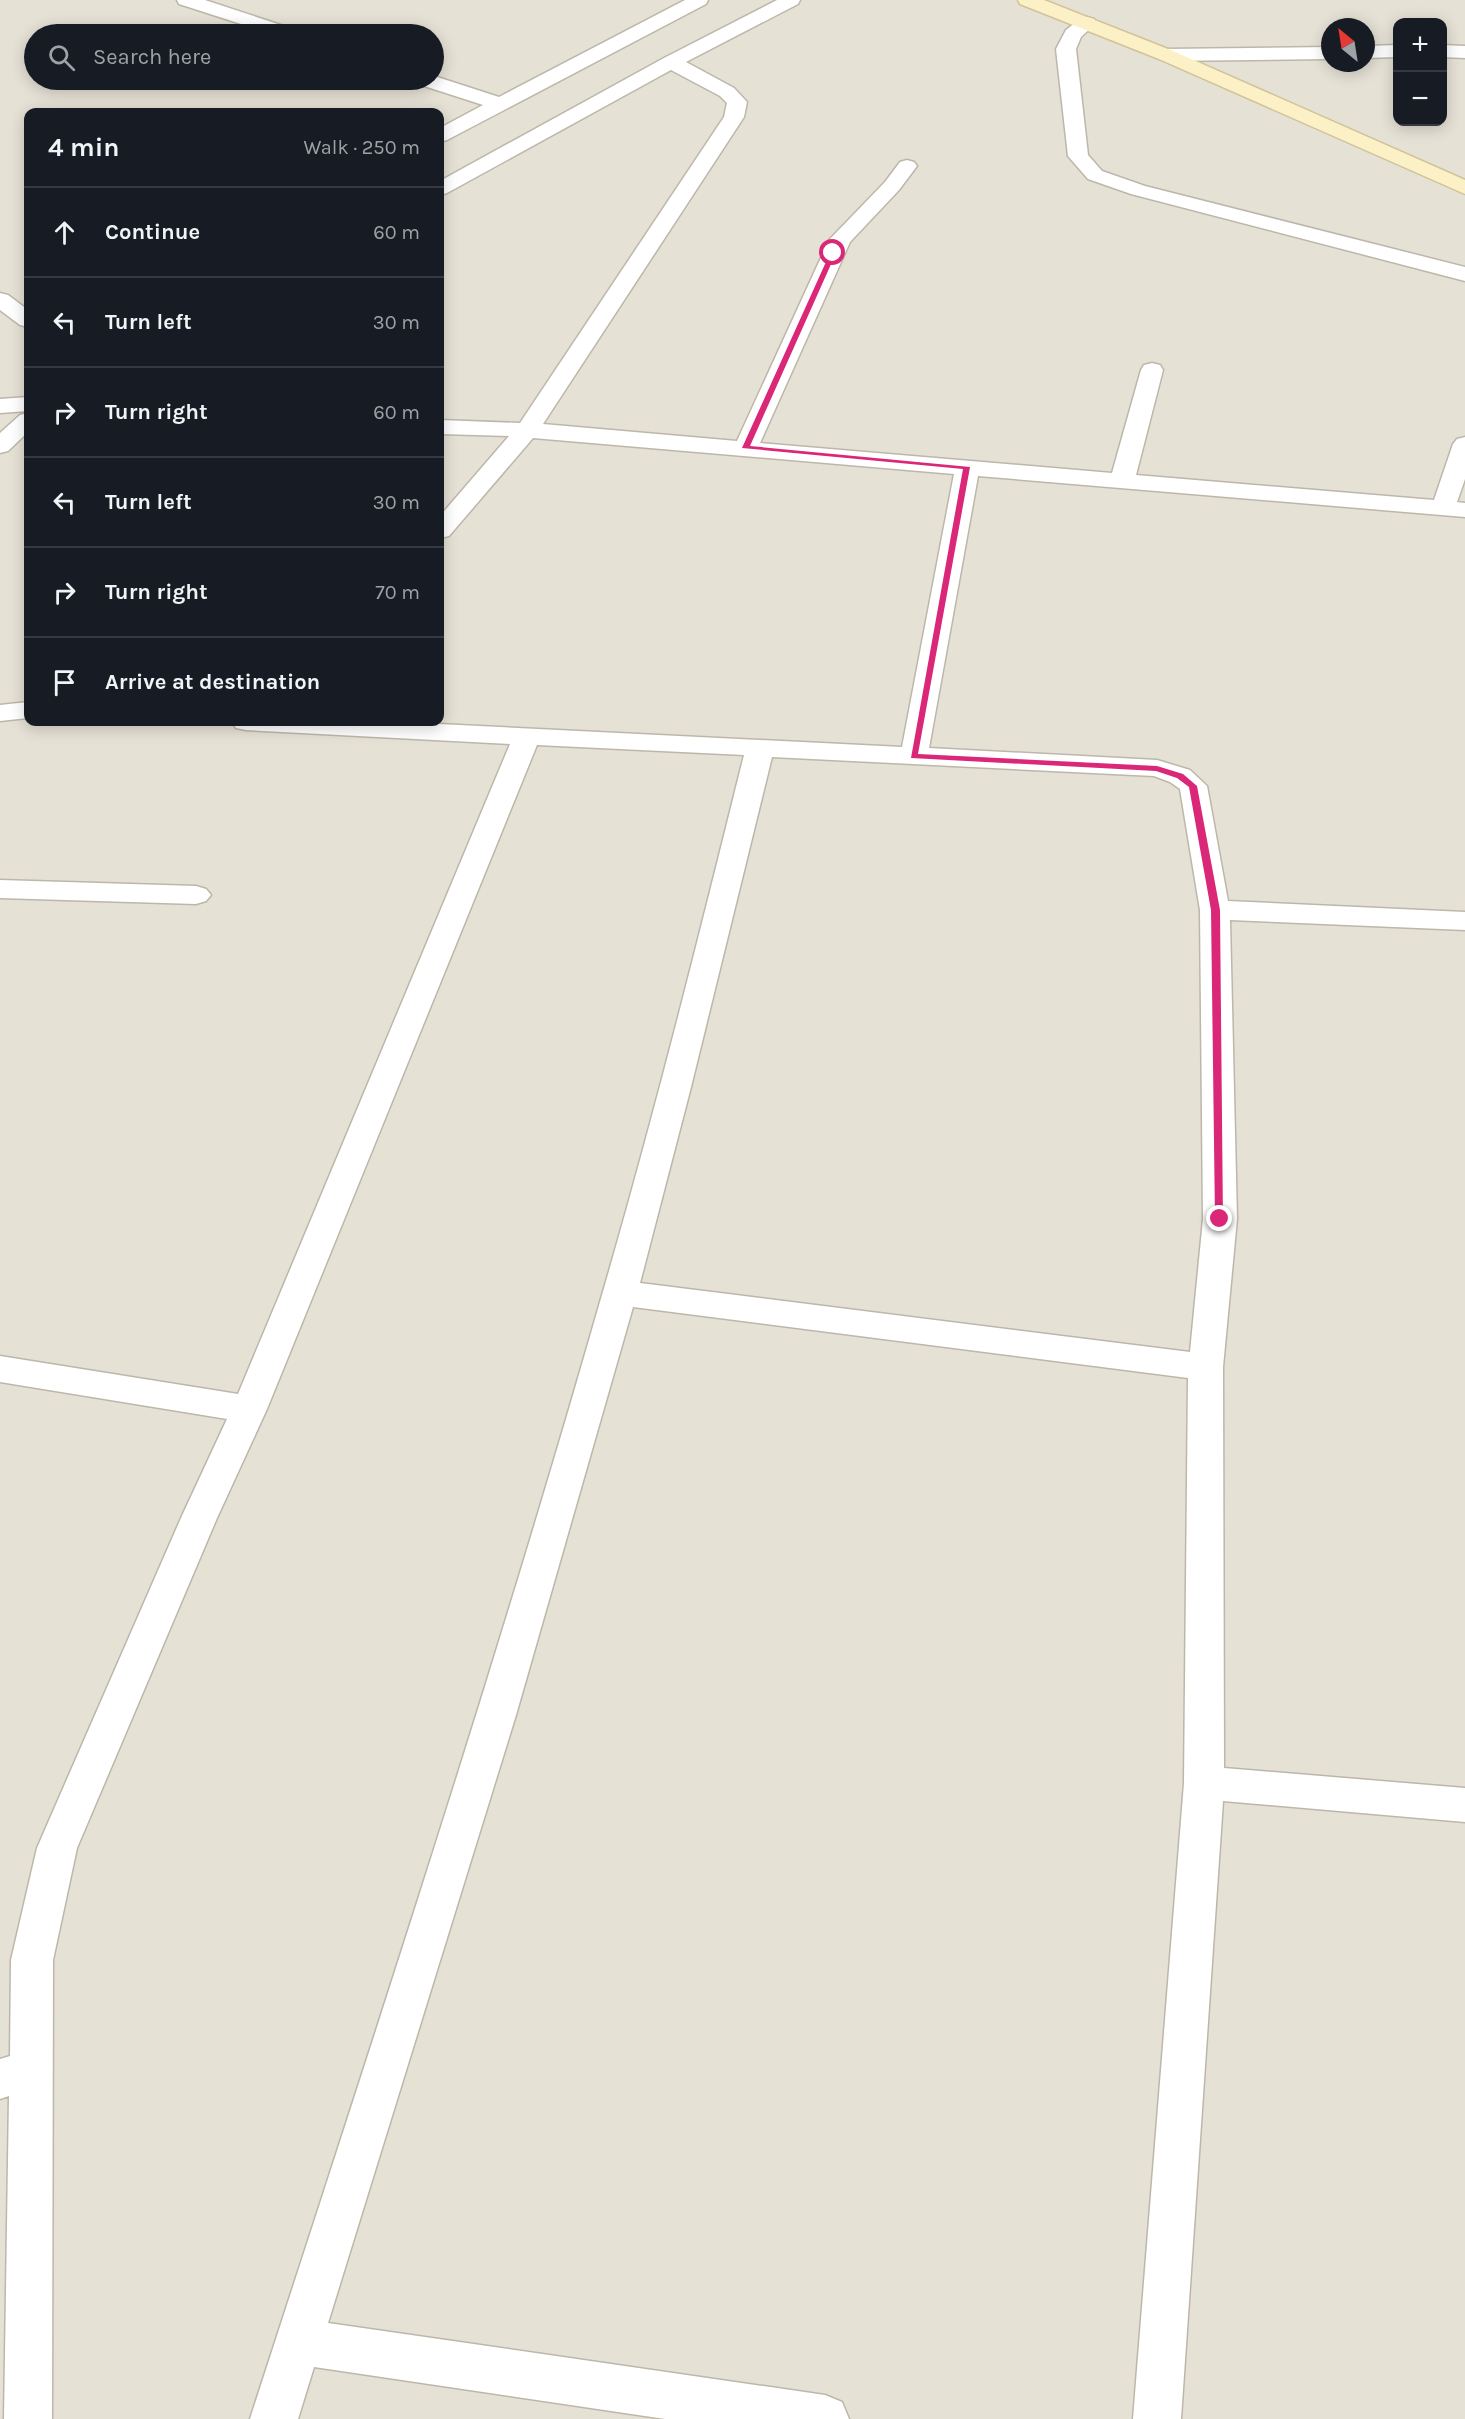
<!DOCTYPE html>
<html lang="en">
<head>
<meta charset="utf-8">
<style>
	:root { --surface:#171b24; --page:#20242c; --text:#f1f3f6; --muted:#9ea1a6; --line:#363941 }
	body { margin:0; font-family:Karla,sans-serif; background:var(--page); color:var(--text) }
	.controls { position:absolute; right:18px; top:18px; display:grid; overflow:hidden; border-radius:12px; box-shadow:0 3px 15px #0003 }
	.controls button { width:54px; height:54px; display:grid; place-items:center; padding:0; border:0; border-bottom:2px solid var(--line); background:var(--surface); color:var(--text); font:30px sans-serif }
	.compass { position:absolute; left:1321px; top:18px; width:54px; height:54px; border-radius:50%; background:var(--surface); box-shadow:0 3px 15px #0003; rotate:330deg }
	.stop { position:absolute; width:18px; height:18px; margin:-14px; border:4px solid #db2777; border-radius:50%; background:#fff }
	.stop.end { background:#db2777; border-color:#fff; box-shadow:0 2px 6px #0008 }
	.list { margin:0; padding:0; list-style:none }
	h2 { display:flex; justify-content:space-between; align-items:center; height:78px; margin:0; padding:0 24px; font-size:26px }
	h2 small { font-size:20px; font-weight:400; color:var(--muted) }
	.list li { display:grid; grid-template-columns:39px 1fr auto; gap:18px; align-items:center; box-sizing:border-box; height:90px; padding:0 24px; border-top:2px solid var(--line) }
	.list b { display:block; font-size:22px; white-space:nowrap }
	.list em { font-size:20px; font-style:normal; color:var(--muted) }
	.icon { flex:none; width:33px; height:33px; fill:none; stroke:currentColor; stroke-width:2; stroke-linecap:round; stroke-linejoin:round }
	.map { position:relative; flex:none; width:1465px; height:2419px; overflow:hidden }
	.search { position:absolute; background:var(--surface); box-shadow:0 3px 15px #0003; left:24px; top:24px; width:420px; height:66px; display:flex; align-items:center; gap:15px; box-sizing:border-box; padding:0 21px; border-radius:33px; color:var(--muted); font-size:22px }
	.panel { position:absolute; background:var(--surface); box-shadow:0 3px 15px #0003; left:24px; top:108px; width:420px; height:618px; border-radius:12px }
	.map>svg:first-child { display:block }
	.residential { fill:#e6e1d5; fill-rule:evenodd }
	.lines { fill:none; stroke-linecap:round; stroke-linejoin:round }
	.street-casing { stroke:#bdb7aa; stroke-width:3 }
	.secondary-casing { stroke:#d0c398; stroke-width:3 }
	.street { fill:#fff; fill-rule:evenodd }
	.secondary { fill:#fcf0c7; fill-rule:evenodd }
	.route { fill:#db2777 }
</style>
</head>
<body>
<div class="map">
<svg width="1465" height="2419" viewBox="0 0 1465 2419">
	<rect width="100%" height="100%" fill="#f2efe7"/>
	<path class="residential" d="M 0,0 L 1465,0 L 1465,2419 L 0,2419 ZM 1398,22 L 1442,22 L 1442,122 L 1398,122 ZM 1330,27 L 1366,27 L 1366,63 L 1330,63 ZM 34,34 L 434,34 L 434,80 L 34,80 ZM 28,112 L 440,112 L 440,722 L 28,722 Z"/>
	<g class="lines">
		<g class="street-casing">
			<path id="street" d="M 177,0 L 205,0 L 296,30 L 298,34 L 272,34 L 179,4 Z
				M 685,0 L 708,0 L 706,4 L 447,140 L 440,142 L 440,128 L 483,105 L 418,84 L 416,80 L 434,80 L 434,76 L 499,97 Z
				M 777,0 L 800,0 L 798,4 L 686,62 L 734,88 L 747,102 L 744,117 L 543,424 L 737,441 L 829,240 L 885,182 L 900,162 L 907,160 L 914,162 L 917,166 L 899,190 L 850,242 L 760,443 L 1112,473 L 1141,370 L 1144,365 L 1152,363 L 1160,365 L 1163,370 L 1136,475 L 1434,500 L 1453,444 L 1457,439 L 1465,437 L 1465,479 L 1457,502 L 1465,503 L 1465,517 L 978,476 L 929,748 L 1157,760 L 1190,770 L 1207,786 L 1228,901 L 1465,912 L 1465,930 L 1230,920 L 1237,1219 L 1223,1367 L 1224,1768 L 1465,1788 L 1465,1822 L 1223,1801 L 1181,2419 L 1133,2419 L 1184,1783 L 1188,1378 L 633,1307 L 516,1715 L 328,2323 L 825,2395 L 842,2402 L 849,2419 L 665,2419 L 314,2367 L 298,2419 L 250,2419 C 371,2046 494,1673 602,1295 C 654,1117 699,936 744,755 L 537,745 L 267,1409 L 217,1518 L 77,1848 L 53,1960 L 52,2419 L 4,2419 L 9,2096 L 0,2099 L 0,2059 L 10,2056 L 11,1960 L 37,1848 L 181,1518 L 227,1419 L 0,1382 L 0,1356 L 238,1394 L 510,744 L 246,730 L 236,728 L 232,722 L 398,722 L 902,747 L 954,474 L 533,438 L 449,536 L 440,538 L 440,516 L 509,436 L 440,434 L 440,420 L 520,423 L 724,117 L 727,103 L 720,96 L 671,70 L 447,193 L 440,195 L 440,181 L 664,58 ZM 772,757 L 1154,776 L 1170,782 L 1180,789 L 1200,910 L 1203,1219 L 1190,1352 L 640,1283 L 691,1087 Z
				M 1087,17 L 1094,19 L 1096,23 L 1081,37 L 1076,49 L 1088,155 L 1102,171 L 1145,186 L 1465,267 L 1465,281 L 1131,194 L 1088,179 L 1068,156 L 1056,49 L 1066,30 L 1080,19 Z
				M 1398,45 L 1398,57 L 1366,58 L 1366,46 Z
				M 1442,45 L 1465,46 L 1465,58 L 1442,57 Z
				M 1330,47 L 1330,59 L 1166,61 L 1159,59 L 1156,55 L 1159,51 L 1166,49 Z
				M 0,293 L 8,295 L 28,310 L 28,327 L 20,325 L 0,310 Z
				M 28,397 L 28,411 L 0,413 L 0,399 Z
				M 28,413 L 28,432 L 8,451 L 0,453 L 0,433 L 20,415 Z
				M 28,702 L 28,718 L 0,721 L 0,705 Z
				M 0,880 L 196,886 L 206,889 L 211,895 L 206,901 L 196,904 L 0,898 Z"/>
		</g>
		<g class="secondary-casing">
			<path id="secondary" d="M 1018,0 L 1044,0 L 1173,51 L 1465,180 L 1465,194 L 1159,59 L 1020,4 Z"/>
		</g>
		<use href="#street" class="street"/>
		<use href="#secondary" class="secondary"/>
	</g>
	<path class="route" d="M 833,251 L 836,253 L 750,446 L 970,467 L 918,754 L 1157,766 L 1183,774 L 1197,786 L 1220,910 L 1223,1221 L 1216,1221 L 1215,1219 L 1211,910 L 1189,787 L 1177,778 L 1156,771 L 911,758 L 963,469 L 742,448 L 830,253 Z"/>
</svg>
<div class="controls">
<button>+</button>
<button>−</button>
</div>
<svg class="compass" viewBox="-18 -18 36 36"><path d="M0-13l5 13h-10z" fill="#e53935"/><path d="M0 13l5-13h-10z" fill="#9ea1a6"/></svg>
<div class="stop" style="left:833px;top:253px"></div>
<div class="stop end" style="left:1220px;top:1219px"></div>
<div class="search"><svg class="icon" aria-label="search" viewBox="0 0 24 24"><circle cx="10" cy="10" r="6"/><path d="M15 15l6 6"/></svg>Search here</div>
<section class="panel">
<h2>4 min<small>Walk · 250 m</small></h2>
<ul class="list">
<li><svg class="icon" aria-label="ahead" viewBox="0 0 24 24"><path d="M12 20V5M6 11l6-6 6 6"/></svg><div><b>Continue</b></div><em>60 m</em></li>
<li><svg class="icon" aria-label="left" viewBox="0 0 24 24"><path d="M17 20v-9H6M10 6l-5 5 5 5"/></svg><div><b>Turn left</b></div><em>30 m</em></li>
<li><svg class="icon" aria-label="right" viewBox="0 0 24 24"><path d="M7 20v-9h11M14 6l5 5-5 5"/></svg><div><b>Turn right</b></div><em>60 m</em></li>
<li><svg class="icon" aria-label="left" viewBox="0 0 24 24"><path d="M17 20v-9H6M10 6l-5 5 5 5"/></svg><div><b>Turn left</b></div><em>30 m</em></li>
<li><svg class="icon" aria-label="right" viewBox="0 0 24 24"><path d="M7 20v-9h11M14 6l5 5-5 5"/></svg><div><b>Turn right</b></div><em>70 m</em></li>
<li><svg class="icon" aria-label="arrive" viewBox="0 0 24 24"><path d="M6 21V4h12l-3 4 3 4H6"/></svg><div><b>Arrive at destination</b></div></li>
</ul>
</section>
</div>
</body>
</html>
